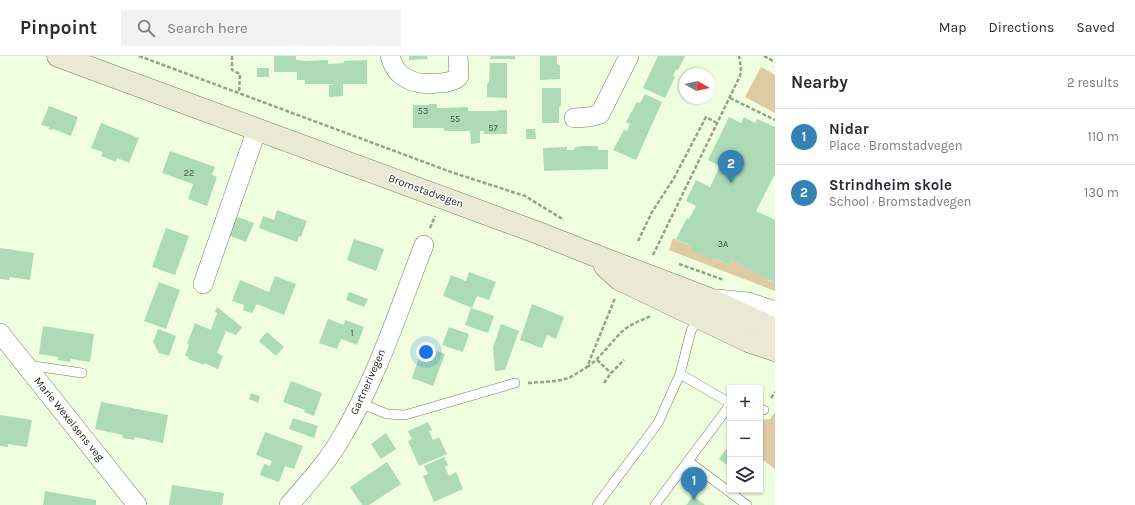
<!DOCTYPE html>
<html lang="en">
<head>
<meta charset="utf-8">
<style>
	:root { --surface:#fff; --page:#f2f2f3; --text:#2b2b33; --muted:#7c7c81; --line:#e1e1e2; --accent:#3583b5 }
	body { margin:0; font-family:Karla,sans-serif; background:var(--page); color:var(--text) }
	.controls { position:absolute; right:12px; bottom:12px; display:grid; overflow:hidden; border-radius:0px; box-shadow:0 1px 3px #0004 }
	.controls button { width:36px; height:36px; display:grid; place-items:center; padding:0; border:0; border-bottom:1px solid var(--line); background:var(--surface); color:var(--text); font:20px sans-serif }
	.compass { position:absolute; left:679px; top:12px; width:36px; height:36px; border-radius:50%; background:var(--surface); box-shadow:0 1px 3px #0004; rotate:99deg }
	.you { position:absolute; left:426px; top:296px; width:14px; height:14px; margin:-10px; border:3px solid #fff; border-radius:50%; background:#1a73e8; box-shadow:0 0 0 6px #1a73e833 }
	.badge { display:grid; place-items:center; width:26px; height:26px; border-radius:50%; background:var(--accent); color:#fff; font-size:13px; font-weight:700 }
	.pin { position:absolute; translate:-50% -33px; filter:drop-shadow(0 1px 2px #0008) }
	.pin::after { content:''; position:absolute; top:21px; width:14px; height:12px; background:inherit; clip-path:polygon(0 0,100% 0,50% 100%) }
	.list { margin:0; padding:0; list-style:none }
	h2 { display:flex; justify-content:space-between; align-items:center; height:52px; margin:0; padding:0 16px; font-size:17px }
	h2 small { font-size:13px; font-weight:400; color:var(--muted) }
	.list li { display:grid; grid-template-columns:26px 1fr auto; gap:12px; align-items:center; box-sizing:border-box; height:56px; padding:0 16px; border-top:1px solid var(--line) }
	.list b { display:block; font-size:15px; white-space:nowrap }
	.list p { margin:0; font-size:13px; white-space:nowrap; color:var(--muted) }
	.list em { font-size:13px; font-style:normal; color:var(--muted) }
	.icon { flex:none; width:22px; height:22px; fill:none; stroke:currentColor; stroke-width:2; stroke-linecap:round; stroke-linejoin:round }
	.map { position:relative; flex:none; width:775px; height:449px; overflow:hidden }
	header { display:flex; align-items:center; gap:24px; box-sizing:border-box; height:56px; padding:0 20px; background:var(--surface); border-bottom:1px solid var(--line) }
	header strong { font-size:19px }
	nav { display:flex; gap:22px; margin-inline-start:auto; font-size:14px }
	.search { width:280px; height:36px; background:var(--page); display:flex; align-items:center; gap:10px; box-sizing:border-box; padding:0 14px; border-radius:0px; color:var(--muted); font-size:15px }
	main { display:flex }
	aside { flex:1; background:var(--surface) }
	.map>svg:first-child { display:block }
	.green { fill:#decaa3 }
	.building { fill:#acdbb6 }
	.lines { fill:none; stroke-linecap:round; stroke-linejoin:round }
	.lane-casing { stroke:#717e63; stroke-width:10 }
	.street-casing { stroke:#717e63; stroke-width:20 }
	.secondary-casing { stroke:#717e63; stroke-width:23 }
	.path { stroke:#97a28b; stroke-width:2.5; stroke-dasharray:4 2; stroke-linecap:butt }
	.lane { stroke:#fff; stroke-width:9 }
	.street { stroke:#fff; stroke-width:19 }
	.secondary { stroke:#eae9d3; stroke-width:22 }
	.labels { text-anchor:middle; dominant-baseline:central; stroke-width:3; stroke-linejoin:round; paint-order:stroke }
	.number-label { font-size:9px; fill:#3f4f3d }
	.street-label { font-size:11px; fill:#1b2015; stroke:#fff }
</style>
</head>
<body>
<header>
<strong>Pinpoint</strong>
<div class="search"><svg class="icon" aria-label="search" viewBox="0 0 24 24"><circle cx="10" cy="10" r="6"/><path d="M15 15l6 6"/></svg>Search here</div>
<nav><a>Map</a><a>Directions</a><a>Saved</a></nav>
</header>
<main>
<div class="map">
<svg width="775" height="449" viewBox="0 0 775 449">
	<rect width="100%" height="100%" fill="#effedf"/>
	<path class="green" d="M 761,11 L 775,19 L 775,57 L 745,41 Z
		M 673,182 L 693,191 L 692,194 L 713,201 L 729,209 L 732,204 L 769,223 L 768,224 L 775,227 L 775,235 L 669,194 Z
		M 775,356 L 775,413 L 760,402 L 760,364 L 770,363 Z"/>
	<path class="building" d="M 274,0 L 296,0 L 296,4 L 305,5 L 328,4 L 328,8 L 344,7 L 344,5 L 367,4 L 367,28 L 305,28 L 305,24 L 297,24 L 297,16 L 274,16 Z
		M 409,0 L 427,0 L 428,3 L 409,4 Z
		M 491,0 L 515,0 L 515,3 L 490,3 Z
		M 540,0 L 557,0 L 557,8 L 560,10 L 560,23 L 540,24 Z
		M 658,0 L 685,0 L 678,14 L 676,13 L 673,20 L 675,21 L 665,42 L 643,32 Z
		M 490,7 L 507,7 L 507,42 L 487,41 L 487,28 L 489,26 Z
		M 257,12 L 269,12 L 269,21 L 257,21 Z
		M 336,28 L 343,28 L 343,40 L 329,41 L 329,29 Z
		M 542,32 L 561,32 L 561,49 L 559,52 L 559,67 L 542,67 Z
		M 645,38 L 662,46 L 636,104 L 613,94 L 624,74 L 627,75 L 630,68 L 626,66 L 637,46 L 640,47 Z
		M 429,48 L 437,48 L 437,52 L 444,52 L 468,51 L 468,55 L 499,55 L 499,54 L 507,54 L 507,78 L 484,78 L 484,75 L 480,75 L 480,87 L 471,88 L 470,75 L 444,75 L 444,72 L 413,72 L 413,49 L 429,49 Z
		M 49,50 L 78,61 L 71,80 L 53,73 L 53,74 L 48,73 L 49,71 L 41,69 Z
		M 729,61 L 741,67 L 744,61 L 755,67 L 757,63 L 775,71 L 775,118 L 756,155 L 775,164 L 775,227 L 732,204 L 729,209 L 713,201 L 712,204 L 691,194 L 693,191 L 676,183 L 687,162 L 689,163 L 696,150 L 686,145 L 696,124 L 710,131 L 720,110 L 708,104 Z
		M 101,67 L 139,82 L 129,107 L 117,102 L 116,106 L 101,100 L 103,96 L 91,92 Z
		M 526,73 L 535,73 L 536,83 L 526,83 Z
		M 583,90 L 598,90 L 598,94 L 608,94 L 608,113 L 544,115 L 543,92 L 567,91 L 567,94 L 574,94 L 575,91 Z
		M 170,95 L 215,111 L 212,119 L 217,121 L 207,150 L 188,143 L 193,128 L 162,117 Z
		M 277,154 L 307,165 L 301,181 L 299,180 L 297,186 L 259,172 L 263,160 L 274,164 Z
		M 235,160 L 254,167 L 246,186 L 228,179 Z
		M 166,172 L 189,180 L 175,219 L 152,211 Z
		M 354,183 L 384,193 L 376,215 L 347,204 Z
		M 0,192 L 34,197 L 30,224 L 10,221 L 9,224 L 0,223 Z
		M 469,216 L 496,226 L 489,244 L 477,240 L 472,252 L 443,240 L 451,219 L 466,225 Z
		M 275,220 L 296,228 L 284,259 L 257,248 L 252,257 L 243,254 L 244,249 L 232,245 L 240,224 L 269,236 Z
		M 159,226 L 180,234 L 166,273 L 144,265 Z
		M 349,236 L 368,243 L 364,251 L 346,244 Z
		M 532,248 L 564,261 L 556,283 L 547,279 L 542,292 L 520,284 Z
		M 217,251 L 242,271 L 236,279 L 226,275 L 217,297 L 223,300 L 218,313 L 204,307 L 204,309 L 188,303 L 189,301 L 185,300 L 189,289 L 187,288 L 195,267 L 211,274 L 217,257 L 215,256 Z
		M 471,252 L 494,260 L 488,277 L 465,269 Z
		M 328,263 L 344,269 L 345,264 L 364,271 L 357,289 L 341,283 L 337,293 L 319,287 Z
		M 501,268 L 519,275 L 505,314 L 495,315 L 493,291 Z
		M 43,270 L 94,278 L 90,306 L 71,303 L 70,306 L 58,304 L 58,301 L 39,298 Z
		M 449,271 L 469,278 L 463,296 L 442,289 Z
		M 158,273 L 176,280 L 169,300 L 159,297 L 153,286 Z
		M 267,276 L 284,291 L 276,300 L 259,285 Z
		M 423,290 L 445,298 L 433,330 L 412,322 Z
		M 291,325 L 322,337 L 314,360 L 304,356 L 305,354 L 283,346 Z
		M 251,337 L 260,340 L 258,347 L 249,343 Z
		M 101,346 L 168,359 L 163,387 L 135,381 L 134,384 L 122,382 L 123,379 L 95,373 Z
		M 0,359 L 32,364 L 27,391 L 8,388 L 8,391 L 0,390 Z
		M 293,362 L 318,370 L 314,382 L 289,373 Z
		M 428,366 L 432,374 L 429,375 L 433,384 L 439,381 L 447,398 L 419,410 L 408,385 L 412,383 L 408,375 Z
		M 265,376 L 303,390 L 294,413 L 285,410 L 279,426 L 260,419 L 264,408 L 270,410 L 272,405 L 256,399 Z
		M 386,377 L 396,393 L 381,403 L 371,388 Z
		M 730,388 L 730,411 L 719,403 Z
		M 444,401 L 448,409 L 445,411 L 449,420 L 456,416 L 463,433 L 434,446 L 423,420 L 428,418 L 424,410 Z
		M 387,406 L 401,428 L 369,449 L 362,449 L 350,431 Z
		M 172,429 L 224,437 L 222,449 L 169,449 Z
		M 45,435 L 96,444 L 96,449 L 43,449 Z
		M 693,440 L 705,449 L 686,449 Z"/>
	<g class="lines">
		<g class="lane-casing">
			<path id="lane" d="M 698,261 L 691,275 L 680,318 L 730,347
				M 27,309 L 82,317
				M 360,347 L 387,358 L 405,359 L 515,327
				M 760,353 L 764,354
				M 688,405 L 747,449
				M 597,449 L 658,367 L 680,318
				M 655,449 L 730,349"/>
		</g>
		<g class="street-casing">
			<path id="street" d="M 390,0 C 392,7 395,14 400,18 C 406,23 414,26 420,27 C 429,28 455,28 459,20 L 458,0
				M 574,62 L 589,61 L 600,58 L 629,0
				M 203,228 L 257,73
				M 716,243 L 748,246 L 775,255
				M 0,277 L 137,449
				M 289,449 C 307,428 326,408 340,384 C 376,325 399,253 424,189"/>
		</g>
		<g class="secondary-casing">
			<path id="secondary" d="M 58,0 L 541,178 L 594,199 L 707,242 L 775,273
				M 605,210 L 619,223 L 748,285 L 775,294"/>
		</g>
		<path class="path" d="M 139,0 L 451,116 L 525,140 L 564,164
			M 232,0 L 232,14 L 240,18 L 239,37
			M 764,0 L 775,6
			M 730,42 L 775,64
			M 430,172 L 435,160
			M 638,185 L 652,156 L 674,122 L 706,61 L 717,67
			M 653,199 L 740,20 L 741,12 L 739,0
			M 679,208 L 724,224
			M 597,304 L 611,317
			M 587,311 C 602,301 611,285 625,273 C 633,267 642,264 651,260
			M 528,327 L 557,325 L 569,322 L 587,311 L 615,242
			M 604,327 L 611,317 L 624,304
			M 771,342 L 775,336"/>
		<use href="#lane" class="lane"/>
		<use href="#street" class="street"/>
		<use href="#secondary" class="secondary"/>
	</g>
	<g class="labels">
		<g class="number-label">
			<text x="423" y="55">53</text>
			<text x="455" y="63">55</text>
			<text x="493" y="72">57</text>
			<text x="189" y="117">22</text>
			<text x="723" y="188">3A</text>
			<text x="352" y="277">1</text>
		</g>
		<g class="street-label">
			<text transform="translate(426 135) rotate(20)">Bromstadvegen</text>
			<text transform="translate(368 326) rotate(-66)">Gartnerivegen</text>
			<text transform="translate(69 363) rotate(51)">Marie Wexelsens veg</text>
		</g>
	</g>
</svg>
<div class="controls">
<button>+</button>
<button>−</button>
<button><svg class="icon" aria-label="layers" viewBox="0 0 24 24"><path d="M12 4l9 5-9 5-9-5zM3 14l9 5 9-5"/></svg></button>
</div>
<svg class="compass" viewBox="-18 -18 36 36"><path d="M0-13l5 13h-10z" fill="#e53935"/><path d="M0 13l5-13h-10z" fill="#7c7c81"/></svg>
<div class="you"></div>
<div class="pin badge" style="left:694px;top:444px">1</div>
<div class="pin badge" style="left:731px;top:127px">2</div>
</div>
<aside>
<h2>Nearby<small>2 results</small></h2>
<ul class="list">
<li><span class="badge">1</span><div><b>Nidar</b><p>Place · Bromstadvegen</p></div><em>110 m</em></li>
<li><span class="badge">2</span><div><b>Strindheim skole</b><p>School · Bromstadvegen</p></div><em>130 m</em></li>
</ul>
</aside>
</main>
</body>
</html>
